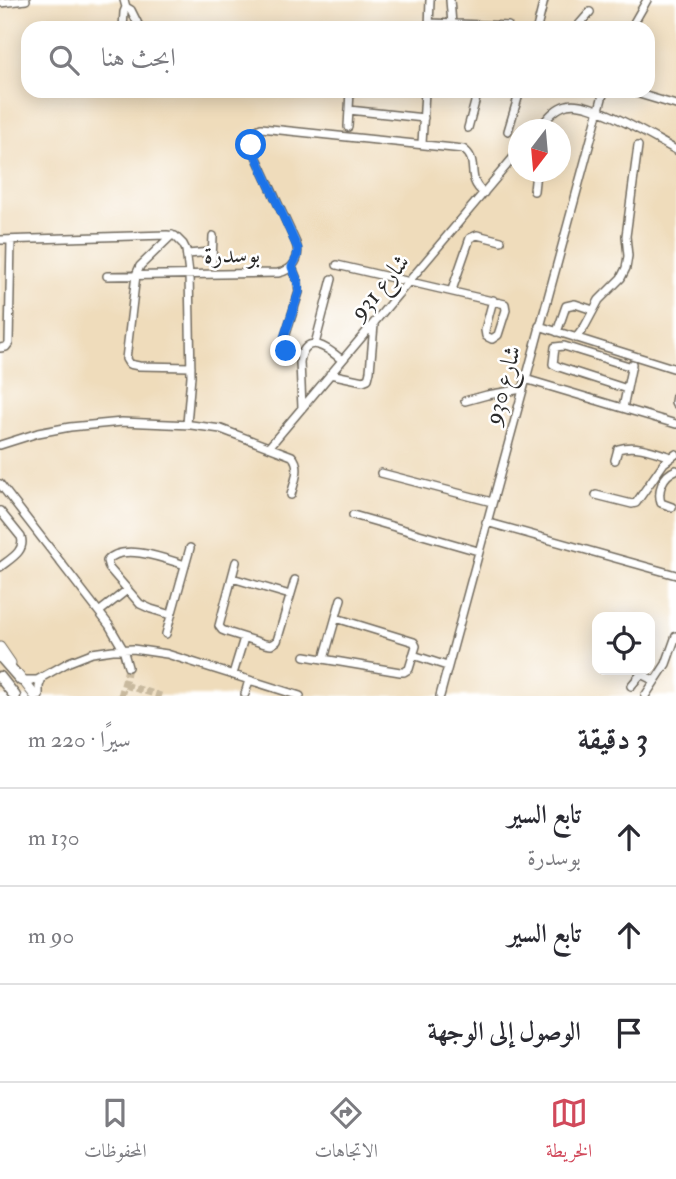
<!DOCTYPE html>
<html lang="ar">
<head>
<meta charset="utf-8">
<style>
	:root { --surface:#fff; --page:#f7f7f7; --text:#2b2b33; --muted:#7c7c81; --line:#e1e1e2; --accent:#d1495b }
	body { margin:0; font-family:"IM FELL Double Pica",Amiri,serif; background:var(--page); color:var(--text); direction:rtl }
	.controls { position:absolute; right:21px; bottom:21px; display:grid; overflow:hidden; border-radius:14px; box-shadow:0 4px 18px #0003 }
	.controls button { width:63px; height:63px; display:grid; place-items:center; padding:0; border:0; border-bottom:2px solid var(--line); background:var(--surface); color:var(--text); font:35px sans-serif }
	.compass { position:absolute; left:508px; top:119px; width:63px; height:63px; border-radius:50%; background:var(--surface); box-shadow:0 4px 18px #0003; rotate:196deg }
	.stop { position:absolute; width:21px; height:21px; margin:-16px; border:5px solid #1a73e8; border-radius:50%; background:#fff }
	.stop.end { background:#1a73e8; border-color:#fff; box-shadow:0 2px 7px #0008 }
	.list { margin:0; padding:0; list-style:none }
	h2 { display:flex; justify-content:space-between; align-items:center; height:91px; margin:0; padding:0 28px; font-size:30px }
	h2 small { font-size:23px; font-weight:400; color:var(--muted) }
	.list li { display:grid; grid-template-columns:46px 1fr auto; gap:21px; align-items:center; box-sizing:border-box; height:98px; padding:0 28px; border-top:2px solid var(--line) }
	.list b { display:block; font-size:26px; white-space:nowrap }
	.list p { margin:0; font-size:23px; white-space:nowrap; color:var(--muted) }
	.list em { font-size:23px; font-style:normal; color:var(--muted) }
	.icon { flex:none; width:38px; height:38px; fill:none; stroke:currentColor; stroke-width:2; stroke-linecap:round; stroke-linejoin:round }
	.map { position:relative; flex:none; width:676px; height:696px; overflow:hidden; direction:ltr }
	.search { position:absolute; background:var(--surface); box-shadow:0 4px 18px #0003; left:21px; right:21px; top:21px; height:77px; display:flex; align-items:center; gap:18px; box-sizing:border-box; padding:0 24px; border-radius:21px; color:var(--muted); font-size:26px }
	.sheet { height:385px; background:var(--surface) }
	nav { display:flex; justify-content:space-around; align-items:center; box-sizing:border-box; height:98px; border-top:2px solid var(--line); background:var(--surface); font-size:19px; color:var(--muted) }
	nav a { display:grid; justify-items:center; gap:4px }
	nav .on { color:var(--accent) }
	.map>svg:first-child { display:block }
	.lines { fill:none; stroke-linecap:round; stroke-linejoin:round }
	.minor-tunnel { stroke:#c8b99e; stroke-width:7; stroke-dasharray:7 3.5; stroke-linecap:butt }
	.minor-casing { stroke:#70695d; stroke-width:10 }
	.major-casing { stroke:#70695d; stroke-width:11 }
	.highway-casing { stroke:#70695d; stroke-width:13 }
	.minor { stroke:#fff; stroke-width:7 }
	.major { stroke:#fff; stroke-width:9 }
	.highway { stroke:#fff; stroke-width:10 }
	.route { stroke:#1a73e8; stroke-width:9 }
	.labels { text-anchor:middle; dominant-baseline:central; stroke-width:5; stroke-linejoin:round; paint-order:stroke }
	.street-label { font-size:24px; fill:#2b2b2b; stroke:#fff }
</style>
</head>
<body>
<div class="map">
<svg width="676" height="696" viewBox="0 0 676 696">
	<rect width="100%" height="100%" fill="#fff"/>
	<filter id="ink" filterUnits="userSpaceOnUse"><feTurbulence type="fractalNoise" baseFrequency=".0143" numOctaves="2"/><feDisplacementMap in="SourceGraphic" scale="14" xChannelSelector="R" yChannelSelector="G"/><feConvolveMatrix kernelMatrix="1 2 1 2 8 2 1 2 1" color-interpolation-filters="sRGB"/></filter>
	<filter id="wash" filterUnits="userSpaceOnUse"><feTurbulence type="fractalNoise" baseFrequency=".00686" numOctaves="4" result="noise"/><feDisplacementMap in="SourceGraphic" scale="28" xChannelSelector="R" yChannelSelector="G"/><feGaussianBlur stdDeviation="1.57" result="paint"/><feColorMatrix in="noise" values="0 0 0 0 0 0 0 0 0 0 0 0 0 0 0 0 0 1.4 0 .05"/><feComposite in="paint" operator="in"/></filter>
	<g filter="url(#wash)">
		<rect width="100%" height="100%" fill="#efdcbb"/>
	</g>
	<g filter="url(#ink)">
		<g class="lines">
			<path class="minor-tunnel" d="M 125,685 L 161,696
				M 121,696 L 126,678 L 128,667"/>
			<g class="minor-casing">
				<path id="minor" d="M 450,0 L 452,24
					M 0,3 L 26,0
					M 126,7 L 131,10 L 140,28
					M 429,23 L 508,26
					M 123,28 L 124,12 L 126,7 L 124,0
					M 429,28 L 430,0
					M 537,28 L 544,0
					M 576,28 L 590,12
					M 631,28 L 647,0
					M 629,91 L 676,105
					M 349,110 L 424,118
					M 348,127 L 350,91
					M 468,128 L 478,91
					M 538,130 C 546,120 554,108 567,105 C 589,98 653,138 676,150
					M 508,131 L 520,91
					M 422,144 L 425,91
					M 534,191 L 536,172
					M 172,235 L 140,266 L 136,275 L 126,359 L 129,364 L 139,366 L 191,367
					M 0,240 L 167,235 L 175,236 L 183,244 L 186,250 L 189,274 L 191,376 L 187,424
					M 187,254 L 212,252
					M 212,261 L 213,236
					M 337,265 L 505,304 L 506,310 L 498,335 L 492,339 L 486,336 L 485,330 L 493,300
					M 292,267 L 298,282 L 299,292 L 282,347 L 286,351 L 301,355
					M 107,276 L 278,273 C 294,270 301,258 296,243 L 251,145 C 250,137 253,131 261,128 L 463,149 C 481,161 464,178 484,193
					M 452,290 L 470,238 L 477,235 L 501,241
					M 539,326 L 676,369
					M 557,332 L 566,306 L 575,304 L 593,310
					M 576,338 L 585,326 L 599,300 L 621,278 L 626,268 L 628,256 L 626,236 L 638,146
					M 315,344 L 332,279
					M 0,348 L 6,347 L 9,343 L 11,240
					M 330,374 L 363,381 L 368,379 L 370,371 L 374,325
					M 525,379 L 676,424
					M 627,389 L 559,367 L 553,364 L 555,347 L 564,346 L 632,367
					M 676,396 L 675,402 L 676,404
					M 465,401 L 487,395 L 522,389
					M 302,408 L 300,362 C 305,330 329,349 342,360
					M 623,408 L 632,364
					M 0,445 L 38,433 L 70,427 L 122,422 L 191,425 L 221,429 L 292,456 C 302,467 294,482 291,495
					M 270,446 L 518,152
					M 615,460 L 618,449 C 636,444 653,451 671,457
					M 381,473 L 492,502
					M 0,484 L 109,625 L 123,649 L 128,667
					M 596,495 L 632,504 L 636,503 L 664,463 L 676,454
					M 672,507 L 661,503 C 657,490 663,475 676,470
					M 0,511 L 21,537 C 26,551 10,559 0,567
					M 353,515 L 478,551
					M 486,522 L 676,575
					M 236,562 L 219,626 L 222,630 L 227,632 L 265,644 L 271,645 L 277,641 L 295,580
					M 232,578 L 290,595
					M 99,612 L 127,590
					M 171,615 L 151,609 L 140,604 L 109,568 L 107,561 C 122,542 166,559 185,565
					M 166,634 L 190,548
					M 413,655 L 447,666
					M 305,656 L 400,672 L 404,672 L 409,669 L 416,646 L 414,642 L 336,618
					M 324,659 L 341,599
					M 233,674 L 244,638
					M 21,680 L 37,680 L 69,662 L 92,653 L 113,650 L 133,649 L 167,654 L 300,696
					M 631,686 L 641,674 L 655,681
					M 245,694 L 249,680
					M 39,696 L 39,686 L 42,678
					M 440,696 L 604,91
					M 645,696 L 666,664 L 676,636"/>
			</g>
			<g class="major-casing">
				<path id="major" d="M 0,647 L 11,663
					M 19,675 L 35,696"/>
			</g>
			<g class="highway-casing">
				<path id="highway" d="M 0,656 L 21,680
					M 0,677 L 15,696"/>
			</g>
			<use href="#minor" class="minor"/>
			<use href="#major" class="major"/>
			<use href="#highway" class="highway"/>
		</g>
	</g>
	<g class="lines" filter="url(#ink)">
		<path class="route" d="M 251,145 L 298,249 L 297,257 L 292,267 L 298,282 L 299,292 L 282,344 L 282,347 L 286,351"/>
	</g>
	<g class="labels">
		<g class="street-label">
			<text transform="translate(232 255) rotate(-1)">بوسدرة</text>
			<text transform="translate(380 287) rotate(-50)">شارع 931</text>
			<text transform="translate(503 385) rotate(-75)">شارع 930</text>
		</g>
	</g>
</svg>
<div class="controls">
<button><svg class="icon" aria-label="locate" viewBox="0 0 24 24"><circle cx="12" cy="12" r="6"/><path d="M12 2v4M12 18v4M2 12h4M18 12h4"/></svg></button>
</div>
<svg class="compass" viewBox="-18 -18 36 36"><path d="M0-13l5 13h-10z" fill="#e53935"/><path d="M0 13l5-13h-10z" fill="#7c7c81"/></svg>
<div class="stop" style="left:251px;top:145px"></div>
<div class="stop end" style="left:286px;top:351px"></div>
<div class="search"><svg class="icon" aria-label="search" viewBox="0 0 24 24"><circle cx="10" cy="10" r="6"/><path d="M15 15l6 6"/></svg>ابحث هنا</div>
</div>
<section class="sheet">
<h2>3 دقيقة<small>سيرًا · 220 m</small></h2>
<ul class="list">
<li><svg class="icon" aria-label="ahead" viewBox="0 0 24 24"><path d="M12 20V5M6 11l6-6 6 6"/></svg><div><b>تابع السير</b><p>بوسدرة</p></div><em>130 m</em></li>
<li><svg class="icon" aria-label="ahead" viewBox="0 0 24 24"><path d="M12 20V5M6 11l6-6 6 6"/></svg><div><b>تابع السير</b></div><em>90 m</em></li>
<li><svg class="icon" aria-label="arrive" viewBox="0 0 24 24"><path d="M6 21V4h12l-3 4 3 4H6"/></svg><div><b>الوصول إلى الوجهة</b></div></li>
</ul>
</section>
<nav>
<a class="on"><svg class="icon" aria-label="map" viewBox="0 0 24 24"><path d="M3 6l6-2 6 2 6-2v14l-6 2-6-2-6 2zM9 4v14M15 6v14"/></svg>الخريطة</a>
<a><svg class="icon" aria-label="directions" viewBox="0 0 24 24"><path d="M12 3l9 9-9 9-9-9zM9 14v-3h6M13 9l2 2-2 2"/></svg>الاتجاهات</a>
<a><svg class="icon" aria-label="saved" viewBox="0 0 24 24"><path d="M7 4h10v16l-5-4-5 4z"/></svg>المحفوظات</a>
</nav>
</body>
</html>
